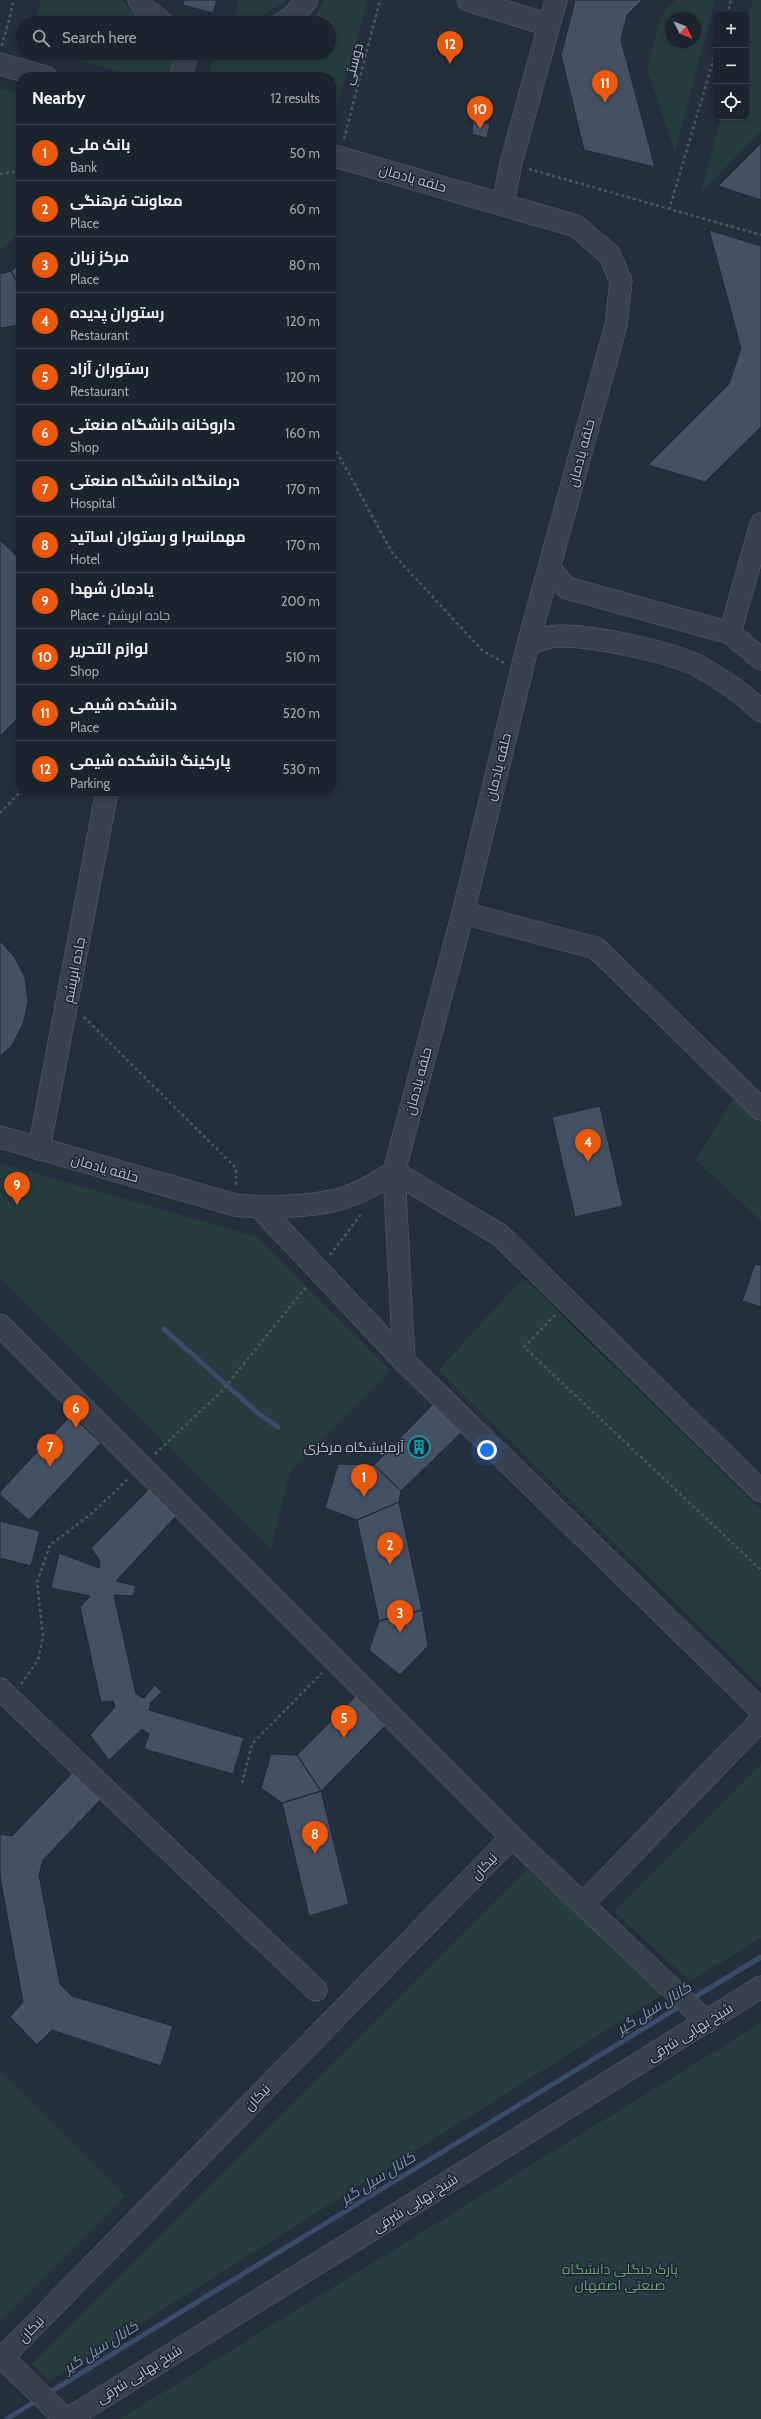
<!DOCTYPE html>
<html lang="en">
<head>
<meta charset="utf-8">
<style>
	:root { --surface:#1b232e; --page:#282f3a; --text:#f1f3f6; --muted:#a0a4aa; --line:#39404a; --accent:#ea580c }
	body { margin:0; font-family:Cabin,Cairo,sans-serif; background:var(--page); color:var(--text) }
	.controls { position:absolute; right:12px; top:12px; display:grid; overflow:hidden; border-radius:8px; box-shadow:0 2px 6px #0003 }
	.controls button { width:36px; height:36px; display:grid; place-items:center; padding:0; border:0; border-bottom:1px solid var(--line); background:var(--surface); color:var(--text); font:20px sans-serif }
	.compass { position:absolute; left:665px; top:12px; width:36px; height:36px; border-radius:50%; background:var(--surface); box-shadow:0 2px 6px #0003; rotate:132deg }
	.you { position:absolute; left:487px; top:1450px; width:14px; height:14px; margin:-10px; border:3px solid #fff; border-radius:50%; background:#1a73e8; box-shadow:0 0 0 6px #1a73e833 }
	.badge { display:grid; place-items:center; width:26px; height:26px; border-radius:50%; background:var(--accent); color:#fff; font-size:13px; font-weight:700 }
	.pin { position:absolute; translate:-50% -33px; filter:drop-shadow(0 1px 2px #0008) }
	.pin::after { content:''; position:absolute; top:21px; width:14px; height:12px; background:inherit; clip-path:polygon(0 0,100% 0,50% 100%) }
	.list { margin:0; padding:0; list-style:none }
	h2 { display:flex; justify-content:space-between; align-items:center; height:52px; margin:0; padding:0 16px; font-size:17px }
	h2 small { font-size:13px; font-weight:400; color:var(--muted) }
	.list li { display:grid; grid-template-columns:26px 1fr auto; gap:12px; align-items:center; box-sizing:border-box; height:56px; padding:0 16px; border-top:1px solid var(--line) }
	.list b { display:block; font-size:15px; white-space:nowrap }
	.list p { margin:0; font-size:13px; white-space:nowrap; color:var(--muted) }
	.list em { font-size:13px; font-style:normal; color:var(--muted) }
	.icon { flex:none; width:22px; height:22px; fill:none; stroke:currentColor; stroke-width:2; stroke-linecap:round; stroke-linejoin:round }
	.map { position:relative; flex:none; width:761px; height:2419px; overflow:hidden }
	.search { position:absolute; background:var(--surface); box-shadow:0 2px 6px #0003; left:16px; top:16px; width:320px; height:44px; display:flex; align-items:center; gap:10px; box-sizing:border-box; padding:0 14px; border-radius:22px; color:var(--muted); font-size:15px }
	.panel { position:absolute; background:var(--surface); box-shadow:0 2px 6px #0003; left:16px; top:72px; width:320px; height:724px; border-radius:16px }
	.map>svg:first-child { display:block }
	.green { fill:#263c3f; fill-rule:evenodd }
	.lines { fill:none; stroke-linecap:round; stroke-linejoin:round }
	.stream { stroke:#394c67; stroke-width:5 }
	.building { fill:#455162; stroke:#1f2835 }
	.minor-casing { stroke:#565f6c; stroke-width:23 }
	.path { stroke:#44595c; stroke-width:2.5; stroke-dasharray:3 3; stroke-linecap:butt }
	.minor { stroke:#38414e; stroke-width:22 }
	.labels { text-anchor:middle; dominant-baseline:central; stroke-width:3; stroke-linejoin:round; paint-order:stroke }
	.street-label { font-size:14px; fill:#b4bcc9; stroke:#1d2633 }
	.poi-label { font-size:14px; fill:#b4bcc9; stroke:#1d2633; text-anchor:end }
	.park-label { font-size:14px; fill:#6b9a76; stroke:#1d2633 }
	.water-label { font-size:15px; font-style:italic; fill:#7c92b1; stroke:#1d2633 }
</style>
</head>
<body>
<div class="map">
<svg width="761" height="2419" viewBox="0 0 761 2419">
	<rect width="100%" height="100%" fill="#242f3e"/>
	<path class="green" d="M 41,0 L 122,0 L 137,19 L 144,23 L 35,23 Z
		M 239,0 L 287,0 L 261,16 L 234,17 Z
		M 325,0 L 368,0 L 332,124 L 331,77 L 209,77 L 215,53 L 329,53 L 329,23 L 311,23 Z
		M 675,0 L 715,0 L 675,153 L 647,68 L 661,16 ZM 671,18 L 695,18 L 695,42 L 671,42 Z
		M 753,0 L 761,0 L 761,131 L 700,194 L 721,117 L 746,117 L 746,27 Z
		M 51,53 L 177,53 L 170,77 L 139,77 Z
		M 0,88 L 21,94 L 21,232 L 0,250 Z
		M 738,1091 L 761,1115 L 761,1221 L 696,1160 Z
		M 0,1163 L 257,1237 L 390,1371 L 291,1470 L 271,1549 L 0,1279 Z
		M 523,1278 L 761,1510 L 761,1687 L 439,1370 Z
		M 761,1764 L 761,1938 L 690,1981 L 615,1912 Z
		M 528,1869 L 664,1994 L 49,2381 L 32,2364 Z
		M 761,2023 L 761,2419 L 120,2419 Z
		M 0,2071 L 125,2196 L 0,2321 Z"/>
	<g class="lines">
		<path class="stream" d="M 164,1329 L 259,1414 L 278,1427
			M 690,2000 L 761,1957
			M 47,2394 L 682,2005
			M 7,2419 L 39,2399"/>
	</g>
	<path class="building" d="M 184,0 L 217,0 L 213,13 L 183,5 Z
		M 575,0 L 642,0 L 627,15 L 621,40 L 655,167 L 584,150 L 561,55 Z
		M 473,120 L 490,124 L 487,138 L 472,134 Z
		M 761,143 L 761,200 L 718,186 Z
		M 709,230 L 761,246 L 761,427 L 705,482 L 648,465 L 729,384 L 741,348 Z
		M 21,263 L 21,290 L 11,271 Z
		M 11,271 L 21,290 L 21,325 L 0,328 L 0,274 Z
		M 0,540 L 21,560 L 21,715 L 0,736 Z
		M 0,941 L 14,956 L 25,978 L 28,1002 L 23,1024 L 11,1047 L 0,1056 Z
		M 600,1106 L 623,1206 L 575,1217 L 552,1117 Z
		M 755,1264 L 761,1265 L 761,1307 L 742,1301 Z
		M 436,1401 L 466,1428 L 401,1491 L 374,1465 Z
		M 71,1415 L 101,1443 L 29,1520 L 0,1495 L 0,1492 Z
		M 338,1464 L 374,1465 L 401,1491 L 399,1502 L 357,1520 L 325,1508 Z
		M 150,1488 L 178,1514 L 116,1581 L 136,1586 L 133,1596 L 114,1595 L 136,1694 L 144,1698 L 155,1685 L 162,1692 L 151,1702 L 149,1710 L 244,1738 L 233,1774 L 144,1749 L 149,1734 L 142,1729 L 109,1760 L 90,1735 L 115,1707 L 113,1701 L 101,1702 L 80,1607 L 90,1596 L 51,1588 L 59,1553 L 99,1568 L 100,1561 L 91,1548 Z
		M 399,1502 L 422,1610 L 379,1621 L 357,1520 Z
		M 0,1521 L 40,1531 L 31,1566 L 0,1558 Z
		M 422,1610 L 428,1646 L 400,1675 L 369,1650 L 379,1621 Z
		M 361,1691 L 390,1721 L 321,1791 L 297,1755 Z
		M 271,1754 L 297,1755 L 321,1791 L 282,1803 L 261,1788 Z
		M 75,1770 L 102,1798 L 43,1860 L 39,1875 L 60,1984 L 72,1996 L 173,2026 L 161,2066 L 52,2030 L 37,2045 L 10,2017 L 23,2002 L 0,1877 L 0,1834 L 12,1836 Z
		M 321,1791 L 349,1904 L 309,1916 L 282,1803 Z"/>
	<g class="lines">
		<g class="minor-casing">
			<path id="minor" d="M 139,0 L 144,8 L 163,23
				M 468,0 L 549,25
				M 282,23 L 292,17 L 307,0
				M 0,64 L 46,77
				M 181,77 L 187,53
				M 503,203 L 511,163 L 556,0
				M 549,568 L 567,588 L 730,633 L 761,659
				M 730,633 L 761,524
				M 528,644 C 537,641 548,636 558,636 C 591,635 673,652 702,668 C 723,680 743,694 761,711
				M 463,913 L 596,948 L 761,1109
				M 0,1137 L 235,1205 C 263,1208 309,1207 336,1200 C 356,1196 377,1183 394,1172 L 463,913 L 528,644 L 616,325 L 621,281 L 609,254 L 576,226 L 331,155
				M 39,1149 L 107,791
				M 394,1172 L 500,1235 L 761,1491
				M 394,1172 L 404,1361
				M 260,1208 L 404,1361 L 761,1710
				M 0,1325 L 512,1837 L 707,2022
				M 0,1689 L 316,1990
				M 583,1904 L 761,1720
				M 0,2355 L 2,2357 L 10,2350 L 512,1837
				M 2,2357 L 65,2419
				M 68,2419 L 761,1987"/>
		</g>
		<path class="path" d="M 727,15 L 731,0
			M 2,46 L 14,0
			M 344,139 L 380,0
			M 529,169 L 761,235
			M 0,174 L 21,171
			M 669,210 L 716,51
			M 331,441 L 393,554 L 482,650 L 504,663
			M 0,813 L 21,791
			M 84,1017 L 236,1168 L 236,1185
			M 330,1255 L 362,1213
			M 555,1315 L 524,1347 L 761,1570
			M 155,1454 L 221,1392 L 307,1286
			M 21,1684 L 38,1660 L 43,1637 L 37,1582 L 50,1545 L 90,1515 L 128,1479
			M 242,1783 L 252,1744 L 322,1673"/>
		<use href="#minor" class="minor"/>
	</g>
	<defs>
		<g id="building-ring" transform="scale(1.15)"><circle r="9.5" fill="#1d2633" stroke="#0f9aa8" stroke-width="1.5"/><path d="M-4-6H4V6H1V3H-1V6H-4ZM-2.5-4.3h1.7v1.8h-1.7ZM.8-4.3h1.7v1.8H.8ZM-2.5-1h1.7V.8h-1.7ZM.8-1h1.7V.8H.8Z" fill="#0f9aa8"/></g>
	</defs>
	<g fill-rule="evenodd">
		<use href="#building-ring" x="419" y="1447"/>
	</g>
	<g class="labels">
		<g class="street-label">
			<text transform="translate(353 64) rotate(-75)">دوستی</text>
			<text transform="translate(413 178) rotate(16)">حلقه یادمان</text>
			<text transform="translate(581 453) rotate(-75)">حلقه یادمان</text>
			<text transform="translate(498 767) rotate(-76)">حلقه یادمان</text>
			<text transform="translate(74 970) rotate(-79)">جاده ابریشم</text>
			<text transform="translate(418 1081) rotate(-75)">حلقه یادمان</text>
			<text transform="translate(105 1168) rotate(16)">حلقه یادمان</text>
			<text transform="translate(484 1866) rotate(-46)">نیکان</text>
			<text transform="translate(690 2032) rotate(-32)">شیخ بهایی شرقی</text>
			<text transform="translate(257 2097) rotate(-46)">نیکان</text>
			<text transform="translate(415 2203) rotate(-32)">شیخ بهایی شرقی</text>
			<text transform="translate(31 2329) rotate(-46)">نیکان</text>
			<text transform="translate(139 2374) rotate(-32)">شیخ بهایی شرقی</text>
		</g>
		<g class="poi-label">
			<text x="404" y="1447">آزمایشگاه مرکزی</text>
		</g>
		<g class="park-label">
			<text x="620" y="2269">پارک جنگلی دانشگاه<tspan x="620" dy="16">صنعتی اصفهان</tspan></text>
		</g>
		<g class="water-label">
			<text transform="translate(654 2008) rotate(-32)">کانال سیل گیر</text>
			<text transform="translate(378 2178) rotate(-32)">کانال سیل گیر</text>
			<text transform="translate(101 2347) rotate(-32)">کانال سیل گیر</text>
		</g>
	</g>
</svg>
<div class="controls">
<button>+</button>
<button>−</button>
<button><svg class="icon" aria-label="locate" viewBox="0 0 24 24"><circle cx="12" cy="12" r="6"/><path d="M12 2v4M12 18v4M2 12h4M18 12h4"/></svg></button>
</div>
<svg class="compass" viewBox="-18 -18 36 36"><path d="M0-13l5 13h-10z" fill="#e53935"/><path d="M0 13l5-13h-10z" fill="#a0a4aa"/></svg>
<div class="you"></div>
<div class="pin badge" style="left:364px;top:1497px">1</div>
<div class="pin badge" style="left:390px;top:1565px">2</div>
<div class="pin badge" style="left:400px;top:1633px">3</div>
<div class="pin badge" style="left:588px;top:1162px">4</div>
<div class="pin badge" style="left:344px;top:1738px">5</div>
<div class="pin badge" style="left:76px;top:1428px">6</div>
<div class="pin badge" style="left:50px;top:1467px">7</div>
<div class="pin badge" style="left:315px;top:1854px">8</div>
<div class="pin badge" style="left:17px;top:1205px">9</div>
<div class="pin badge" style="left:480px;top:129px">10</div>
<div class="pin badge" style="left:605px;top:103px">11</div>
<div class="pin badge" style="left:450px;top:64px">12</div>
<div class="search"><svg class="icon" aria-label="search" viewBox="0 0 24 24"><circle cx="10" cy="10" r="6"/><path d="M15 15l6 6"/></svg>Search here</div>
<section class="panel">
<h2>Nearby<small>12 results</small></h2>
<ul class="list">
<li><span class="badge">1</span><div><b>بانک ملی</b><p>Bank</p></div><em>50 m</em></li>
<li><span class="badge">2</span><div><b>معاونت فرهنگی</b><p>Place</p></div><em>60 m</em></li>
<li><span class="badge">3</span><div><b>مرکز زبان</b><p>Place</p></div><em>80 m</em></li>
<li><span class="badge">4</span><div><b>رستوران پدیده</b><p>Restaurant</p></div><em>120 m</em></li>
<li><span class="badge">5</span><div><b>رستوران آزاد</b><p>Restaurant</p></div><em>120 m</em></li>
<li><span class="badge">6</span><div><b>داروخانه دانشگاه صنعتی</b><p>Shop</p></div><em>160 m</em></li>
<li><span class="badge">7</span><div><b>درمانگاه دانشگاه صنعتی</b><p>Hospital</p></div><em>170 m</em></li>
<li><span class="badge">8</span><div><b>مهمانسرا و رستوان اساتید</b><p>Hotel</p></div><em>170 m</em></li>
<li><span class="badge">9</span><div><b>یادمان شهدا</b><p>Place · جاده ابریشم</p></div><em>200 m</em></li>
<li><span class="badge">10</span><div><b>لوازم التحریر</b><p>Shop</p></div><em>510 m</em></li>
<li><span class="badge">11</span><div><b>دانشکده شیمی</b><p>Place</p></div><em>520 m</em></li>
<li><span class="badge">12</span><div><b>پارکینگ دانشکده شیمی</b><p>Parking</p></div><em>530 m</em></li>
</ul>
</section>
</div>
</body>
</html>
